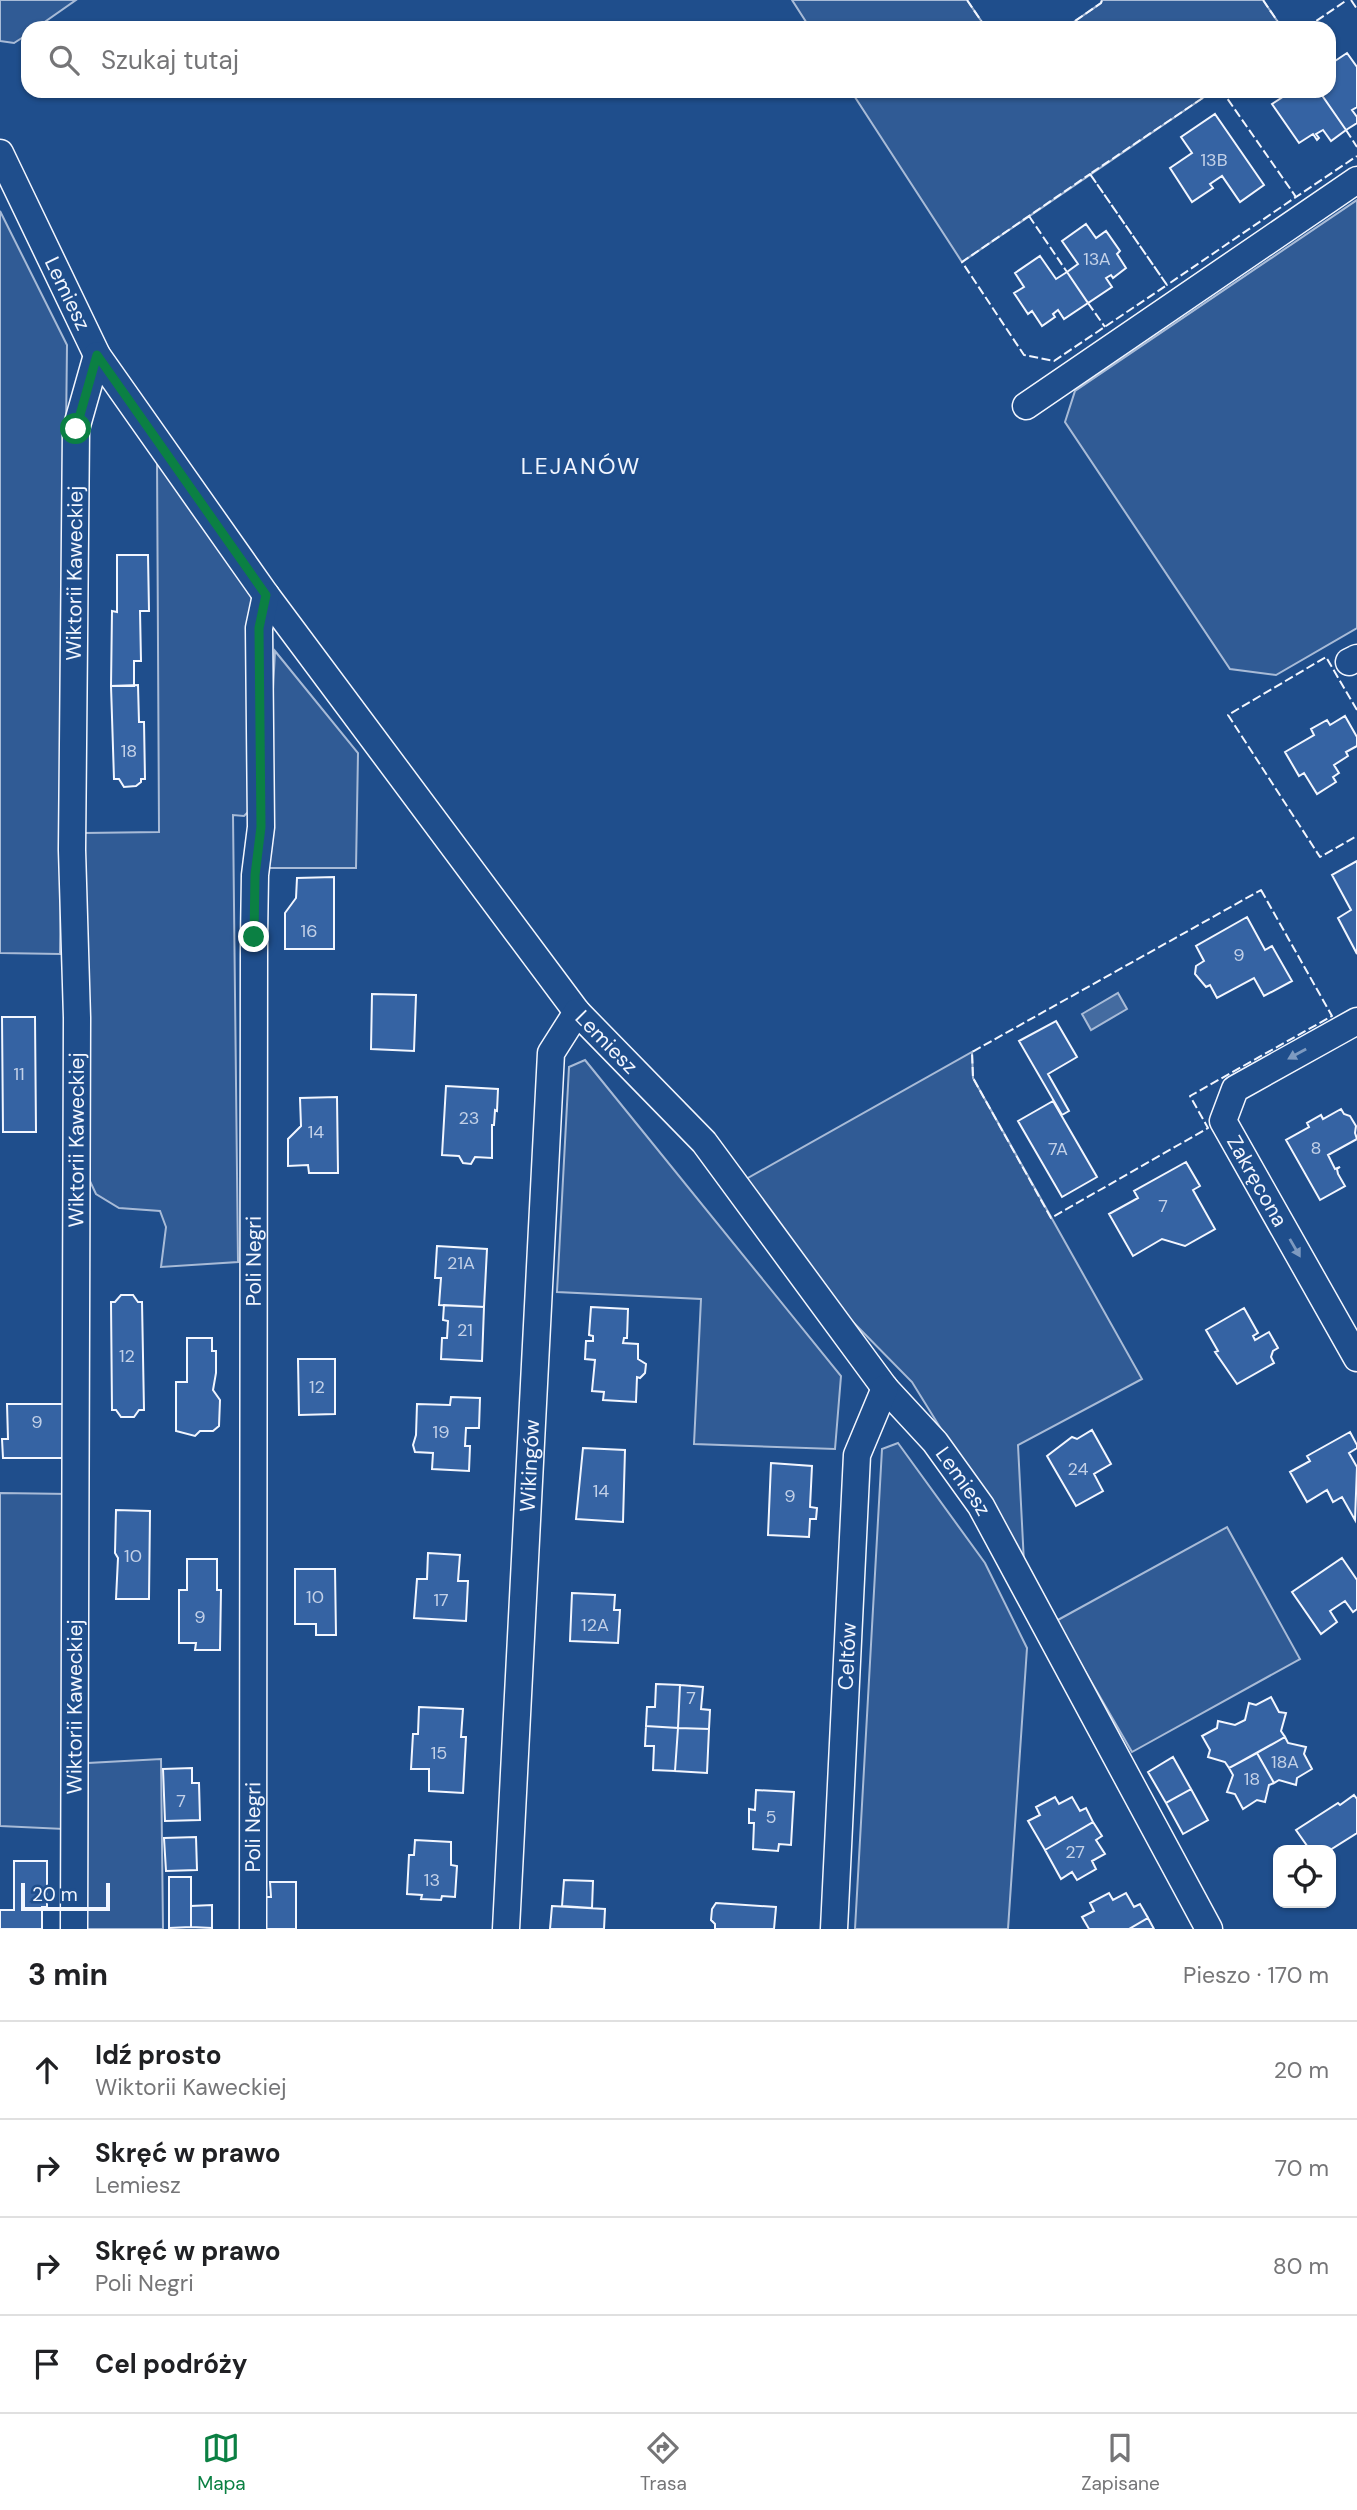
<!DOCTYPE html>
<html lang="pl">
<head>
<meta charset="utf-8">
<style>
	:root { --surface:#fff; --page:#f6f6f6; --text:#202124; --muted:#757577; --line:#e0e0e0; --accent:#0b8043 }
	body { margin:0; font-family:"DM Sans",sans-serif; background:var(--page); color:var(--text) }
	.controls { position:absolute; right:21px; bottom:21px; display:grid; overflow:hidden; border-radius:14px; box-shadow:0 2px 5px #0004 }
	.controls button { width:63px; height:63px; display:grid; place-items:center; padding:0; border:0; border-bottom:2px solid var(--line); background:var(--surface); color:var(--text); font:35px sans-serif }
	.scale { position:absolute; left:21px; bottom:18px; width:89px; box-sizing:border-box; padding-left:7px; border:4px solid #f2f6ff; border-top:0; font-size:19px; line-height:24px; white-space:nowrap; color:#f2f6ff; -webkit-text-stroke:5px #1f4e8c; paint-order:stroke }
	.stop { position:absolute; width:21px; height:21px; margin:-16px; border:5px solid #0b8043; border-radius:50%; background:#fff }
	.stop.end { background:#0b8043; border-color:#fff; box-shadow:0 2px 7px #0008 }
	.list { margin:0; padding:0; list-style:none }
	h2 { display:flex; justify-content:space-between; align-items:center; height:91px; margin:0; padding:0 28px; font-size:30px }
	h2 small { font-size:23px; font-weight:400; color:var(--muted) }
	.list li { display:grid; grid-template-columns:46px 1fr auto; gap:21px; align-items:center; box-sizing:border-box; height:98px; padding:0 28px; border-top:2px solid var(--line) }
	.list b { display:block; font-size:26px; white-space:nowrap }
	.list p { margin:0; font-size:23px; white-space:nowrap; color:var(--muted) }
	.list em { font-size:23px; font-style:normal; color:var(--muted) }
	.icon { flex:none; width:38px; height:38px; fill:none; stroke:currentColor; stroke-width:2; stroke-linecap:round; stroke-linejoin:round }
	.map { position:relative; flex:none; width:1357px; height:1929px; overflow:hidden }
	.search { position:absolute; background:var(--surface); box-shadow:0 2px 5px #0004; left:21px; right:21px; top:21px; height:77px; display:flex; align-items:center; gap:18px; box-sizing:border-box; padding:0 24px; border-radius:21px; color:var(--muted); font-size:26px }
	.sheet { height:483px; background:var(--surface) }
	nav { display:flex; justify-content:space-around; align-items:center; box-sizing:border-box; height:98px; border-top:2px solid var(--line); background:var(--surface); font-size:19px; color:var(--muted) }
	nav a { display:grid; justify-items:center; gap:4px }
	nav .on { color:var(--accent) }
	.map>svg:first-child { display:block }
	.built { fill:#305b95; stroke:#a8bbd7; stroke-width:2 }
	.water { fill:#446ba0; stroke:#a8bbd7; stroke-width:2 }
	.building { fill:#3563a3; stroke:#f2f6ff; stroke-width:2 }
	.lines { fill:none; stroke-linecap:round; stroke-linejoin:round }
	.street-casing { stroke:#f2f6ff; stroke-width:29 }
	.street { stroke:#1f4e8c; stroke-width:26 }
	.fence { stroke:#f2f6ff; stroke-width:2; stroke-dasharray:9 3.5; stroke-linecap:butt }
	.oneway { fill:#7e9ac0 }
	.route { stroke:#0b8043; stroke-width:9 }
	.labels { text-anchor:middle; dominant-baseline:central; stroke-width:5; stroke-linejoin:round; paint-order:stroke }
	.number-label { font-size:18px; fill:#c3d1e8 }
	.street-label { font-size:21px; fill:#f2f6ff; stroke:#1f4e8c }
	.neighbourhood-label { font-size:23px; letter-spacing:2px; fill:#f2f6ff; stroke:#1f4e8c }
</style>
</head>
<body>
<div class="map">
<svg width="1357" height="1929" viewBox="0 0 1357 1929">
	<rect width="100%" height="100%" fill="#1f4e8c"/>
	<path class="built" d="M 0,0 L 76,0 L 36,28 L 28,28 L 28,34 L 14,43 L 0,41 Z
		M 792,0 L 967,0 L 986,28 L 810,28 Z
		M 1102,0 L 1263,0 L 1282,28 L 1065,28 L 1101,3 Z
		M 851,91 L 1213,91 L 962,262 Z
		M 1357,200 L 1357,628 L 1276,675 L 1230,669 L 1065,422 L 1075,391 Z
		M 0,211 L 67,345 L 60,954 L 0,953 Z
		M 157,456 L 252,591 L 253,807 L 244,816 L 233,815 L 238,1262 L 161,1267 L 166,1227 L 160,1211 L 119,1208 L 96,1194 L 88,1177 L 84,833 L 159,832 Z
		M 275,651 L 358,753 L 356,868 L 266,868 L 267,805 Z
		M 972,1052 L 973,1078 L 1142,1379 L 1018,1445 L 1024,1563 L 912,1382 L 850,1319 L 739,1183 Z
		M 585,1060 L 841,1376 L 835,1449 L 694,1444 L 701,1299 L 557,1292 L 569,1067 Z
		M 898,1443 L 985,1563 L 1027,1648 L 1008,1929 L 855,1929 L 882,1449 Z
		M 0,1493 L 70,1494 L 64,1829 L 0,1826 Z
		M 1227,1527 L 1300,1659 L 1132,1752 L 1056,1621 Z
		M 161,1759 L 163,1929 L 87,1929 L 88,1763 Z"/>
	<path class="water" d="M 1118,993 L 1127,1009 L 1091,1030 L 1082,1014 Z"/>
	<path class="building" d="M 1347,53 L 1357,67 L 1357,107 L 1352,110 L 1357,117 L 1357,123 L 1346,130 L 1319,91 L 1329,91 L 1329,65 Z
		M 1292,91 L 1319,91 L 1346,130 L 1331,141 L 1323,130 L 1316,134 L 1319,138 L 1317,140 L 1313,134 L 1299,143 L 1272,104 Z
		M 1215,114 L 1264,185 L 1240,202 L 1222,176 L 1210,184 L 1213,188 L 1192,202 L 1170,168 L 1192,153 L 1181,137 Z
		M 1086,224 L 1096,238 L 1106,231 L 1120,251 L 1117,254 L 1126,268 L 1113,278 L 1111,275 L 1106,278 L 1112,287 L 1088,303 L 1067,272 L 1078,264 L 1062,241 Z
		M 1040,256 L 1056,279 L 1067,272 L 1088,303 L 1064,319 L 1058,310 L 1053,314 L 1055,317 L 1042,326 L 1032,311 L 1028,314 L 1014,293 L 1024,287 L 1015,273 Z
		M 117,555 L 148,555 L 149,611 L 140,611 L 141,661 L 134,661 L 134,686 L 111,686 L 112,611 L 117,612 Z
		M 138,685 L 139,722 L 144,722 L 145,779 L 141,779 L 141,782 L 136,786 L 124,787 L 119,779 L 114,779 L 111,686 Z
		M 1345,716 L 1357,737 L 1357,746 L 1346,752 L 1348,756 L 1334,765 L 1339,773 L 1333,777 L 1336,782 L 1317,794 L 1304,773 L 1299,776 L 1285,752 L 1314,735 L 1311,729 L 1327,720 L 1330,725 Z
		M 1357,861 L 1357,954 L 1338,918 L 1351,910 L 1332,875 Z
		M 334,877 L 334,949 L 285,949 L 285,913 L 296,898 L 297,878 Z
		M 1247,917 L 1265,950 L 1272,946 L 1292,981 L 1264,996 L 1254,978 L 1217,998 L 1210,985 L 1206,987 L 1195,974 L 1196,966 L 1204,961 L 1196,946 Z
		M 372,994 L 416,995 L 414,1051 L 371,1049 Z
		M 2,1017 L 35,1017 L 36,1132 L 3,1132 Z
		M 1056,1021 L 1077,1057 L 1048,1074 L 1069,1111 L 1062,1115 L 1019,1041 Z
		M 446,1086 L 498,1089 L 497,1111 L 495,1110 L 494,1125 L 492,1125 L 492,1158 L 475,1157 L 471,1164 L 463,1163 L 459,1156 L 442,1155 Z
		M 337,1097 L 338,1173 L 309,1173 L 308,1165 L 288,1166 L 288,1139 L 301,1126 L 300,1098 Z
		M 1053,1101 L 1097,1177 L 1062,1197 L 1018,1121 Z
		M 1341,1109 L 1344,1114 L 1350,1116 L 1356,1126 L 1355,1133 L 1357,1139 L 1328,1155 L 1335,1169 L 1340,1167 L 1337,1169 L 1338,1174 L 1345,1186 L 1320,1200 L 1286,1140 L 1309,1127 L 1307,1123 L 1321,1115 L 1323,1119 Z
		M 1186,1162 L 1200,1186 L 1193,1190 L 1215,1229 L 1185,1246 L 1162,1239 L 1133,1256 L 1109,1214 L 1138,1198 L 1134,1191 Z
		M 437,1246 L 487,1249 L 484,1307 L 439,1305 L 441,1278 L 435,1278 Z
		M 121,1295 L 133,1295 L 138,1302 L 142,1302 L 144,1410 L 139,1410 L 134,1417 L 121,1417 L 116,1410 L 112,1410 L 111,1302 L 115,1302 Z
		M 444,1305 L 484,1307 L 482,1361 L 441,1359 L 442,1338 L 447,1338 L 448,1321 L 443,1320 Z
		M 591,1307 L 628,1309 L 627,1338 L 624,1338 L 623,1343 L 638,1344 L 638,1359 L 646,1364 L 645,1373 L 640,1378 L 637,1377 L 636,1402 L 603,1400 L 604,1392 L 592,1391 L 595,1360 L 585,1359 L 586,1341 L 593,1341 L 593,1336 L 589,1335 Z
		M 1244,1308 L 1258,1333 L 1253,1336 L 1255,1340 L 1269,1332 L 1278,1348 L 1273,1351 L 1271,1357 L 1274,1363 L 1237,1384 L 1215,1352 L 1218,1351 L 1206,1330 Z
		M 187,1338 L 212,1338 L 212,1351 L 216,1351 L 216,1373 L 213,1390 L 220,1400 L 219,1426 L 213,1431 L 200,1431 L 195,1436 L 176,1431 L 176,1382 L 187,1382 Z
		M 298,1359 L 335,1359 L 335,1414 L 299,1415 Z
		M 451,1397 L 480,1398 L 479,1428 L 466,1428 L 465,1446 L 470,1446 L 469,1471 L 432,1469 L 433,1453 L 415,1452 L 413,1445 L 416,1435 L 417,1404 L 450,1405 Z
		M 7,1404 L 67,1404 L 67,1458 L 3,1458 L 2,1439 L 8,1439 Z
		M 1092,1430 L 1111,1464 L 1094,1474 L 1103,1491 L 1076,1506 L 1047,1456 L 1072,1437 L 1077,1439 Z
		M 1350,1432 L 1357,1445 L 1357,1448 L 1349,1453 L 1357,1467 L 1355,1520 L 1342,1497 L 1333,1502 L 1327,1490 L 1307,1502 L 1290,1472 L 1310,1461 L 1307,1456 Z
		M 583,1448 L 625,1450 L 623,1522 L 576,1519 Z
		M 771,1463 L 812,1466 L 810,1507 L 817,1508 L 816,1519 L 810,1519 L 809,1537 L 768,1535 Z
		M 116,1510 L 150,1511 L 149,1599 L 116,1599 L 118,1558 L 115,1553 Z
		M 428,1553 L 460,1555 L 458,1581 L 468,1581 L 466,1621 L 414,1618 L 417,1579 L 427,1579 Z
		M 1342,1558 L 1357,1580 L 1357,1609 L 1353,1612 L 1345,1601 L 1330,1611 L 1337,1622 L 1321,1634 L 1292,1592 Z
		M 187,1559 L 217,1559 L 217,1590 L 221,1590 L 220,1650 L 195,1650 L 196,1643 L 179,1643 L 179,1590 L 187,1590 Z
		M 295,1569 L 335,1569 L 336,1635 L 316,1635 L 316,1624 L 295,1624 Z
		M 572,1593 L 615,1595 L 614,1610 L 620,1610 L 618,1643 L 570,1641 Z
		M 656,1684 L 680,1685 L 678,1728 L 646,1726 L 647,1707 L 655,1707 Z
		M 680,1685 L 703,1687 L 701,1709 L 710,1710 L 709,1729 L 678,1728 Z
		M 1271,1697 L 1279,1712 L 1286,1713 L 1281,1731 L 1285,1737 L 1229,1768 L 1225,1762 L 1208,1757 L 1210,1750 L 1202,1736 L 1217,1728 L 1218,1721 L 1235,1725 L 1245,1720 L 1249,1703 L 1256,1705 Z
		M 419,1707 L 463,1709 L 461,1737 L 466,1737 L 463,1793 L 429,1791 L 429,1769 L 411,1769 L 413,1734 L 418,1734 Z
		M 646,1726 L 678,1728 L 675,1771 L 653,1770 L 654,1746 L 645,1746 Z
		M 678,1728 L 709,1729 L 707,1773 L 675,1771 Z
		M 1285,1737 L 1288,1743 L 1306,1747 L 1304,1754 L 1312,1769 L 1297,1778 L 1296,1785 L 1279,1780 L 1274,1783 L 1257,1753 Z
		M 1257,1753 L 1274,1783 L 1269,1785 L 1265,1802 L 1257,1800 L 1243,1809 L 1235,1794 L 1227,1792 L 1233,1775 L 1229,1768 Z
		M 1173,1757 L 1191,1789 L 1166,1803 L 1148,1772 Z
		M 192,1768 L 192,1783 L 199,1783 L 200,1820 L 165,1821 L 163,1769 Z
		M 1191,1789 L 1208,1820 L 1183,1834 L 1166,1803 Z
		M 756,1790 L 794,1792 L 791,1845 L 779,1844 L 778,1851 L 753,1849 L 754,1823 L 749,1823 L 749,1809 L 755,1810 Z
		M 1354,1795 L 1357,1799 L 1357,1833 L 1330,1850 L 1310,1850 L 1296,1830 L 1338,1803 L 1340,1805 Z
		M 1055,1797 L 1059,1804 L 1072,1797 L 1080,1811 L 1086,1808 L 1093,1822 L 1045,1850 L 1028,1821 L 1040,1815 L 1036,1807 Z
		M 1093,1822 L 1102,1836 L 1096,1840 L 1105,1854 L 1092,1861 L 1096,1869 L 1077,1880 L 1072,1872 L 1061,1879 L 1045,1850 Z
		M 196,1837 L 197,1870 L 166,1871 L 164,1838 Z
		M 415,1840 L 451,1842 L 451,1865 L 457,1866 L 455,1897 L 442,1896 L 441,1900 L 421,1899 L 422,1895 L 407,1894 L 409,1855 L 414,1855 Z
		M 14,1861 L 47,1861 L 47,1907 L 42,1907 L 42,1929 L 0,1929 L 0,1910 L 14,1910 Z
		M 169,1877 L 191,1877 L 191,1927 L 169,1928 Z
		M 564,1880 L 593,1881 L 592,1908 L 562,1906 Z
		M 270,1882 L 296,1882 L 296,1929 L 262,1929 L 261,1897 L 271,1897 Z
		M 1109,1893 L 1113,1900 L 1126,1893 L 1134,1907 L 1140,1904 L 1148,1918 L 1129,1929 L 1089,1929 L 1082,1917 L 1094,1911 L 1090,1903 Z
		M 716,1903 L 776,1907 L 774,1929 L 715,1929 L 715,1924 L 711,1920 L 712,1909 Z
		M 212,1905 L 212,1928 L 191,1927 L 191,1906 Z
		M 552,1906 L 605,1909 L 604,1929 L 550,1929 Z
		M 1148,1918 L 1154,1929 L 1129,1929 Z"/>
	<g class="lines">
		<g class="street-casing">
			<g id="street">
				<path id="s1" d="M 0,153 L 97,355 L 266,595 L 577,1012 L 704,1142 L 885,1388 L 935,1442 L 981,1506 L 1209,1929"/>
				<path d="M 1026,406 L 1357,180"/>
				<path d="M 1349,662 L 1357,658"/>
				<path id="s2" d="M 1357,1021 L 1235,1089 L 1223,1121 L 1357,1358"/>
				<path id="s3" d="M 74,1929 L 77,1018 L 72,850 L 76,429 L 97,355"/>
				<path id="s4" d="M 253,1929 L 254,937 L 255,875 L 261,827 L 259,628 L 266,595"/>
				<path id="s5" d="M 506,1929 L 551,1053 L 577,1012"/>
				<path id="s6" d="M 834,1929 L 857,1455 L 885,1388"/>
			</g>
		</g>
		<use href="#street" class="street"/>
		<path class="fence" d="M 967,0 L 986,28
			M 1263,0 L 1282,28
			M 1351,0 L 1357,9
			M 1065,28 L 1101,3 L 1102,0
			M 1306,28 L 1347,0
			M 1213,91 L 1090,174 L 1167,285 L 1296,197 L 1222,91
			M 1346,130 L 1357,147
			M 1090,174 L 1167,285 L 1054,361 L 1024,355 L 962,262 Z
			M 1294,195 L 1296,197 L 1357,156
			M 1029,216 L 1067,272
			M 1088,303 L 1105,327
			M 1357,710 L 1326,657 L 1228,715 L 1320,857 L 1357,836
			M 1261,890 L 1332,1016 L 1190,1096 L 1208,1128 L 1051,1218 L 973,1078 L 972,1052 Z"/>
	</g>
	<defs><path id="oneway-solid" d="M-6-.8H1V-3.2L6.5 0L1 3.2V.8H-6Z" transform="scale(1.75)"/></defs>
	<g class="oneway">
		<use href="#oneway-solid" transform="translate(1297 1054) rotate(151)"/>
		<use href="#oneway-solid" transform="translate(1295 1248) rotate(60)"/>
	</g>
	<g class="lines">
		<path class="route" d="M 76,429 L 97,355 L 266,595 L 259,628 L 261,827 L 255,875 L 254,937"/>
	</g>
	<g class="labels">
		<g class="number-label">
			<text x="1214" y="160">13B</text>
			<text x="1097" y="259">13A</text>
			<text x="129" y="751">18</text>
			<text x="309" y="931">16</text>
			<text x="1239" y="955">9</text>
			<text x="19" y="1074">11</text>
			<text x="469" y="1118">23</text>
			<text x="316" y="1132">14</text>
			<text x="1316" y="1148">8</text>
			<text x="1058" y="1149">7A</text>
			<text x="1163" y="1206">7</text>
			<text x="461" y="1263">21A</text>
			<text x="465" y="1330">21</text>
			<text x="127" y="1356">12</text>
			<text x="317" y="1387">12</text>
			<text x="37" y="1422">9</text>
			<text x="441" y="1432">19</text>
			<text x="1078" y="1469">24</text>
			<text x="601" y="1491">14</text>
			<text x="790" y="1496">9</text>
			<text x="133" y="1556">10</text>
			<text x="315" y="1597">10</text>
			<text x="441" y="1600">17</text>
			<text x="200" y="1617">9</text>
			<text x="595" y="1625">12A</text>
			<text x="691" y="1698">7</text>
			<text x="439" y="1753">15</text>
			<text x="1285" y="1762">18A</text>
			<text x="1252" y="1779">18</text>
			<text x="181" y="1801">7</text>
			<text x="771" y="1817">5</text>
			<text x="1075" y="1852">27</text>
			<text x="432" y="1880">13</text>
		</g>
		<g class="street-label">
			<text stroke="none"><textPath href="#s1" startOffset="156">Lemiesz</textPath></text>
			<text stroke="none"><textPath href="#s3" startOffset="1356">Wiktorii Kaweckiej</textPath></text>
			<text stroke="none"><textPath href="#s1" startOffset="1080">Lemiesz</textPath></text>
			<text stroke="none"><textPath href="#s3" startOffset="789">Wiktorii Kaweckiej</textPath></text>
			<text stroke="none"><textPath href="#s2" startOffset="243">Zakręcona</textPath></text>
			<text stroke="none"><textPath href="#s4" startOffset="668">Poli Negri</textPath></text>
			<text stroke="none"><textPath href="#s5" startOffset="464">Wikingów</textPath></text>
			<text stroke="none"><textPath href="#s1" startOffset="1647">Lemiesz</textPath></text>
			<text stroke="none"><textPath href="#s6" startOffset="273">Celtów</textPath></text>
			<text stroke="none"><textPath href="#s3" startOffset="222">Wiktorii Kaweckiej</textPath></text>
			<text stroke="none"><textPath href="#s4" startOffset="102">Poli Negri</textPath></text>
		</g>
		<g class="neighbourhood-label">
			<text x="581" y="466">LEJANÓW</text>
		</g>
	</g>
</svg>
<div class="controls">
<button><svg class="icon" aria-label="locate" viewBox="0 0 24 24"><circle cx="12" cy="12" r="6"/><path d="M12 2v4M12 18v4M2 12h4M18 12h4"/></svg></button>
</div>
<div class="scale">20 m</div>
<div class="stop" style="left:76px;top:429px"></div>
<div class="stop end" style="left:254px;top:937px"></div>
<div class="search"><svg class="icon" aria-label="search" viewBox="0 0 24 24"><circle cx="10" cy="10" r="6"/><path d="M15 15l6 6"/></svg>Szukaj tutaj</div>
</div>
<section class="sheet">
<h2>3 min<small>Pieszo · 170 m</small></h2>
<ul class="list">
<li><svg class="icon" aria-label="ahead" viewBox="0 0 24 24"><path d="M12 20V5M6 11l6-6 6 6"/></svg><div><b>Idź prosto</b><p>Wiktorii Kaweckiej</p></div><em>20 m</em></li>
<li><svg class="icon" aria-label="right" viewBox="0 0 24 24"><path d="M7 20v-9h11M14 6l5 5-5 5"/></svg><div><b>Skręć w prawo</b><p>Lemiesz</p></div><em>70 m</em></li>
<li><svg class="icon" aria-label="right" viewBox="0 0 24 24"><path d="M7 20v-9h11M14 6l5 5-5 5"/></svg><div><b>Skręć w prawo</b><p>Poli Negri</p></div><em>80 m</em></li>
<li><svg class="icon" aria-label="arrive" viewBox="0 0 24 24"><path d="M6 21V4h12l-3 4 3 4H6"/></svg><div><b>Cel podróży</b></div></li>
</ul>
</section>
<nav>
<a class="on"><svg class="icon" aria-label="map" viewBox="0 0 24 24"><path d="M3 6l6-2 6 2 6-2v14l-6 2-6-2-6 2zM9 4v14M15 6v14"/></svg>Mapa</a>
<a><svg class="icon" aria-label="directions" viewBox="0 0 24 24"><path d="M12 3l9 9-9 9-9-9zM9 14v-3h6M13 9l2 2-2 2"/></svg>Trasa</a>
<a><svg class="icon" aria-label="saved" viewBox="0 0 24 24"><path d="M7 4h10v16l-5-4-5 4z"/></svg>Zapisane</a>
</nav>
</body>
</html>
